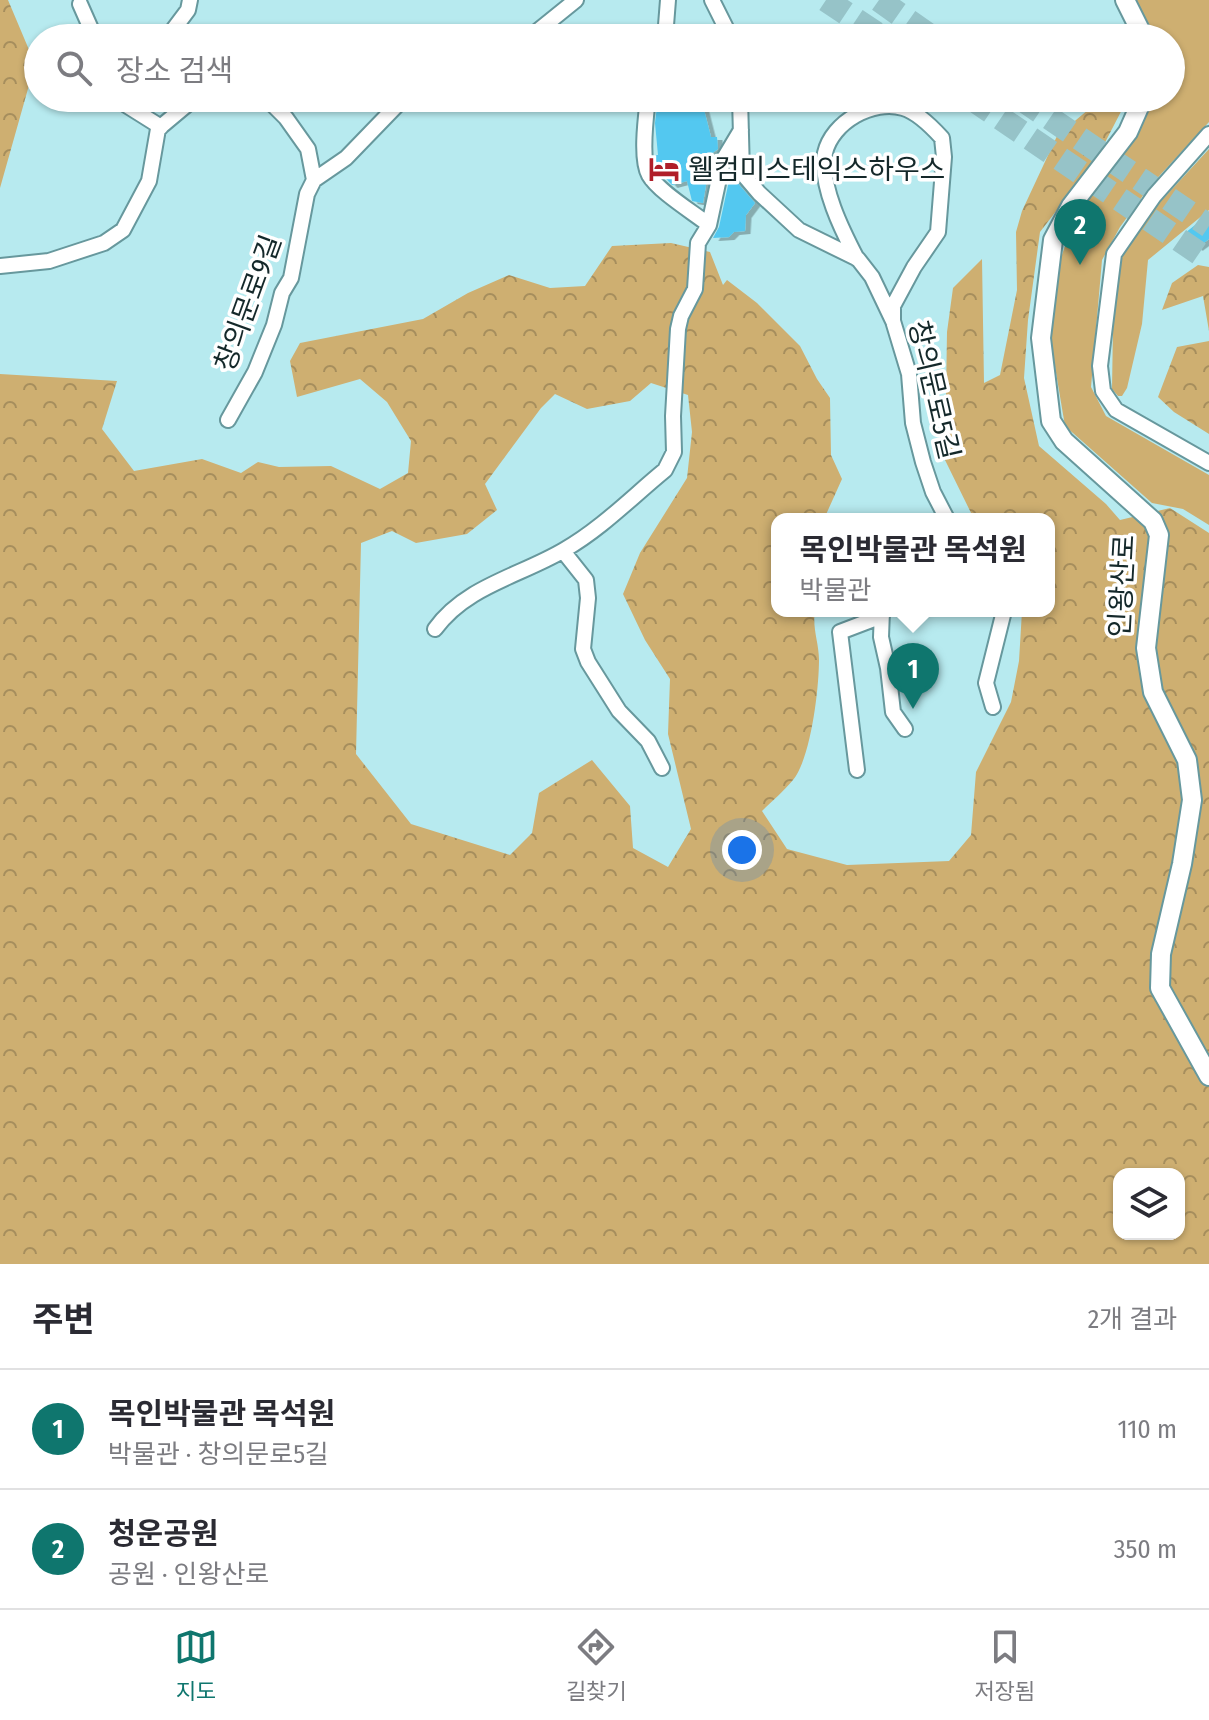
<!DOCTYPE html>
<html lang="ko">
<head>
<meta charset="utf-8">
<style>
	:root { --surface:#fff; --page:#f7f7f7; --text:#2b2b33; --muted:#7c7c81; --line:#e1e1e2; --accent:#0f766e }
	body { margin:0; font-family:"Fira Sans Condensed","Noto Sans KR",sans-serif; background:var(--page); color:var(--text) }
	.controls { position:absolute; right:24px; bottom:24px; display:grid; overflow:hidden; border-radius:16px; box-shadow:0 2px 6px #0004 }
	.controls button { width:72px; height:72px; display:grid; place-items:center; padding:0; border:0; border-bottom:2px solid var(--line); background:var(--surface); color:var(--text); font:40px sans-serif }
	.you { position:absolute; left:742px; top:850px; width:28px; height:28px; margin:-20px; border:6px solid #fff; border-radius:50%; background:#1a73e8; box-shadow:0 0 0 12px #1a73e833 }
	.badge { display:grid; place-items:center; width:52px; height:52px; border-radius:50%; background:var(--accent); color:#fff; font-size:26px; font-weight:700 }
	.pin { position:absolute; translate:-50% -66px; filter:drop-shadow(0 2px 4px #0008) }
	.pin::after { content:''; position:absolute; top:42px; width:28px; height:24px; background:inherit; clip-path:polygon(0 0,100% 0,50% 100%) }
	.popup { position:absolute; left:771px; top:513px; width:284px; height:104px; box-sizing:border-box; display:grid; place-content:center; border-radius:16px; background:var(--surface); filter:drop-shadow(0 2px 6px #0005); font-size:26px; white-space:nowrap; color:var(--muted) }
	.popup b { font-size:30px; color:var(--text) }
	.popup::after { content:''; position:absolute; left:50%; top:100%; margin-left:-16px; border:16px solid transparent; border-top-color:var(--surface) }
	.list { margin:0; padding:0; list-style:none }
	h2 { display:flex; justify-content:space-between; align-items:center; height:104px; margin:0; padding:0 32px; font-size:34px }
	h2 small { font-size:26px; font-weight:400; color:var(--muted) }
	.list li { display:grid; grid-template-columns:52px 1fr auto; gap:24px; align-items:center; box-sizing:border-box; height:120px; padding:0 32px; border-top:2px solid var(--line) }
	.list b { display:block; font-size:30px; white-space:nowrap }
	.list p { margin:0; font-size:26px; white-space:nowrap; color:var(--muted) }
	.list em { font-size:26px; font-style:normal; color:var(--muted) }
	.icon { flex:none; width:44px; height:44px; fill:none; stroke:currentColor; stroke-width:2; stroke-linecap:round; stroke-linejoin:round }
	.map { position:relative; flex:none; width:1209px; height:1264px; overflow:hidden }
	.search { position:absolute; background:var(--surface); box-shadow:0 2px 6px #0004; left:24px; right:24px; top:24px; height:88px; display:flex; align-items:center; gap:20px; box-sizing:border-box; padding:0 28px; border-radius:44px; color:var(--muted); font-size:30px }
	.sheet { height:344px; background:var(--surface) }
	nav { display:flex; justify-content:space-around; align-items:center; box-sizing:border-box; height:112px; border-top:2px solid var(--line); background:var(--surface); font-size:22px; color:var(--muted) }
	nav a { display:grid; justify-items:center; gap:4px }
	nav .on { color:var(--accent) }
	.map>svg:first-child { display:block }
	.forest { fill:url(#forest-crowns); fill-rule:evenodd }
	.park { fill:#ceaf71 }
	.building { fill:#52c8f0; filter:url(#shadow) }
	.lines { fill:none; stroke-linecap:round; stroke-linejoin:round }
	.primary-tunnel { stroke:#96c3c8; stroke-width:24; stroke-dasharray:24 12; stroke-linecap:butt }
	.minor-casing { stroke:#67989d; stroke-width:18 }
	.tertiary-casing { stroke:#67989d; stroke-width:22 }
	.minor { stroke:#fff; stroke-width:14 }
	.tertiary { stroke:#fff; stroke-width:18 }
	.labels { text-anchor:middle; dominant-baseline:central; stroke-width:7; stroke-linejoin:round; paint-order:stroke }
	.poi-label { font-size:28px; fill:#14282a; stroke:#fff; text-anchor:start }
	.street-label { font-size:28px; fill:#14282a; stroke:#fff }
</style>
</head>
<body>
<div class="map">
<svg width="1209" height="1264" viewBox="0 0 1209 1264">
	<defs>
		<pattern id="forest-crowns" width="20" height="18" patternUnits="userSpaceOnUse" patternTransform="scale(2)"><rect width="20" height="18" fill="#ceaf71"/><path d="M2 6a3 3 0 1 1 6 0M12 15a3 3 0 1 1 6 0" fill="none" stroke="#a68e5d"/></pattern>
		<filter id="shadow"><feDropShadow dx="5.5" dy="3" stdDeviation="0" flood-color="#0004"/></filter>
	</defs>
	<rect width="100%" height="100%" fill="#b7eaef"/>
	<path class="forest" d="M 0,0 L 8,0 L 35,64 L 0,188 Z
		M 1098,98 L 1128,98 L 1097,158 L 1040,232 L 1028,320 L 1024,378 L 1039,446 L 1106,504 L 1120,520 L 1170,508 L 1209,533 L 1209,1264 L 0,1264 L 0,374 L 117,381 L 102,429 L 134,471 L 202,459 L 241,473 L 258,462 L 279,467 L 331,466 L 380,489 L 408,473 L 411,441 L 387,402 L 360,379 L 297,397 L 290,361 L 300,343 L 423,319 L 468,293 L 509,275 L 550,288 L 585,286 L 612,246 L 671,243 L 710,252 L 723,285 L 727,280 L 757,303 L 800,346 L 817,379 L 830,398 L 831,455 L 842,479 L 824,519 L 777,519 L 777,611 L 815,611 C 812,628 819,643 819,660 C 819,689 811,758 793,780 C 784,791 772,801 762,811 L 787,849 L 847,865 L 949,861 L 971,835 L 976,772 L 1011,702 L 1019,661 L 1022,611 L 1049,611 L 1049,519 L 974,519 L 945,460 L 947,332 L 953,288 L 982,259 L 984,383 L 1000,375 L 1017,290 L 1016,232 L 1022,211 L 1057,136 L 1095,104 ZM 651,383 L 688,395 L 692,432 L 687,478 L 640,553 L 623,594 L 645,640 L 670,679 L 668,734 L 691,829 L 668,867 L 633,848 L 630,806 L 592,760 L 539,793 L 532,833 L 510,855 L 411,824 L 356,754 L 361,543 L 392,531 L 416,543 L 467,534 L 497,510 L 485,484 L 541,408 L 555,394 L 587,409 L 630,401 ZM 1119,1174 L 1179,1174 L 1179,1234 L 1119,1234 Z
		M 1198,265 L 1209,267 L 1209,331 L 1203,296 L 1162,310 L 1172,283 Z
		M 1209,341 L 1209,434 L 1174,412 L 1158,397 L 1177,347 Z"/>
	<path class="park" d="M 1136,0 L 1209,0 L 1209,122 L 1150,186 L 1120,227 L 1102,260 L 1091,387 L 1106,416 L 1209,475 L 1209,525 L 1183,509 L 1152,503 L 1065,426 L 1050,337 L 1057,269 L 1076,215 L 1122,154 L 1156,98 L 1171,98 L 1171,38 L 1152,38 Z
		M 1209,149 L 1209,210 L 1148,260 L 1142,324 L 1127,388 L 1122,396 L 1118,396 L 1112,389 L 1113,327 L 1121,258 L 1151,212 Z"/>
	<path class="building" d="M 658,98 L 701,98 L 711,137 L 717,137 L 718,149 L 711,154 L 703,203 L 692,201 L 687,181 L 672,185 L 658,170 L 655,155 L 658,155 L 655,123 Z
		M 732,167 L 734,179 L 755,203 L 746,215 L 745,231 L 734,232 L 729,237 L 713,238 L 719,227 Z
		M 1209,214 L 1209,239 L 1197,248 L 1185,233 Z"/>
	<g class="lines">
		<path class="primary-tunnel" d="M 826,0 L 883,38
			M 879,0 L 933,38
			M 971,98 L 1209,260
			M 1020,98 L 1209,226"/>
		<g class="minor-casing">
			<path id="minor" d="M 712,0 L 731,38
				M 80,4 L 95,38
				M 167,38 L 188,10 L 190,0
				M 529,38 L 576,0
				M 665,38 L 668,0
				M 123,98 L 126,105 L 161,127
				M 266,98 L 286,118 L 308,149 L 314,180
				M 648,98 C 646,116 640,159 649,175 C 658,191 694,213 709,225
				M 740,98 L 742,173 L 759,193 L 799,230 L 858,259 L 872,277 L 893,321 L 909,374 L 913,423 L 923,462 L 933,492 L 947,519
				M 1209,134 L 1154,196 L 1114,254 L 1100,366 L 1103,391 L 1116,410 L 1209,463
				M 857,259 C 843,232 819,185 825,153 C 832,122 873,99 903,108 C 917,112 932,127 942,138 L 944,157 L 938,232 L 914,267 L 893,306 L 893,321
				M 0,266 L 49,261 L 104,243 L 123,230 L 149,181 L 158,129 L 195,98
				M 228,420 L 255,372 L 274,325 L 282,293 L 291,278 L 307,194 L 314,180 L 346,158 L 404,98
				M 563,551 L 586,580 L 588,598 L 583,649 L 588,662 L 619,711 L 648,741 L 662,768
				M 882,611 L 881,637 L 888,668 L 893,712 L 905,729
				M 435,629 C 466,586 520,576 564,550 C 601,529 632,497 665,470 L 674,452 L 673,416 L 678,329 L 681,316 L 695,289 L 698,243 L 709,225 L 723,160 L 741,130
				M 993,707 L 986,683 L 1004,611
				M 857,770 L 840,632 L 882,616"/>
		</g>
		<g class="tertiary-casing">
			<path id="tertiary" d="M 1125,0 L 1144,38
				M 1143,98 L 1128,132 L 1071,206 L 1053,240 L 1041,338 L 1051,421 L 1064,441 L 1153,521 L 1159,535 L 1146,648 L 1153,692 L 1187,760 L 1192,800 L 1182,864 L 1161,954 L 1160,988 L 1209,1076"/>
		</g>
		<use href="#minor" class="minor"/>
		<use href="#tertiary" class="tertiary"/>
	</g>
	<defs>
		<g id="hotel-bare" transform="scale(2.4)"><path d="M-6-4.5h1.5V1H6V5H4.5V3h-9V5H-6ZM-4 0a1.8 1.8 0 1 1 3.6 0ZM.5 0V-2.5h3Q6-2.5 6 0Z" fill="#b01e29" stroke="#fff" stroke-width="2.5" paint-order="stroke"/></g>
	</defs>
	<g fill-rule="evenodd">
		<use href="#hotel-bare" x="664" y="169"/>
	</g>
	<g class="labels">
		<g class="poi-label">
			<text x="688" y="169">웰컴미스테익스하우스</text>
		</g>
		<g class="street-label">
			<text transform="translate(248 303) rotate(-70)">창의문로9길</text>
			<text transform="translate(934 390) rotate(77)">창의문로5길</text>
			<text transform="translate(1122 586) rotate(-87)">인왕산로</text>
		</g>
	</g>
</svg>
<div class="controls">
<button><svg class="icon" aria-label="layers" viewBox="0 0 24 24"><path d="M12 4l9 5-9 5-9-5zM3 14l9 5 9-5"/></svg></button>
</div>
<div class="you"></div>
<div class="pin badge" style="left:913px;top:709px">1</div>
<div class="popup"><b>목인박물관 목석원</b>박물관</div>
<div class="pin badge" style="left:1080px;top:265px">2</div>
<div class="search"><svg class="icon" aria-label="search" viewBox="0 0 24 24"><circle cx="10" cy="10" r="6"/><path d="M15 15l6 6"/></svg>장소 검색</div>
</div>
<section class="sheet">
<h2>주변<small>2개 결과</small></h2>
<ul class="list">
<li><span class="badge">1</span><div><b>목인박물관 목석원</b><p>박물관 · 창의문로5길</p></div><em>110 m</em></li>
<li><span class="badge">2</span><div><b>청운공원</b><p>공원 · 인왕산로</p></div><em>350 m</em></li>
</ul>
</section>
<nav>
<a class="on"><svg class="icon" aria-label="map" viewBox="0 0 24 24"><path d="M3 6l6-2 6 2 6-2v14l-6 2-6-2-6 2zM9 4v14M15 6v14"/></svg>지도</a>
<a><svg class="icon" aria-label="directions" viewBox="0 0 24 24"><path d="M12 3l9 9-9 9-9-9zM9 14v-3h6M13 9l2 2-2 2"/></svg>길찾기</a>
<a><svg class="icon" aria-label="saved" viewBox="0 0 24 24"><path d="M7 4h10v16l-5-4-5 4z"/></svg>저장됨</a>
</nav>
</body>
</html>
